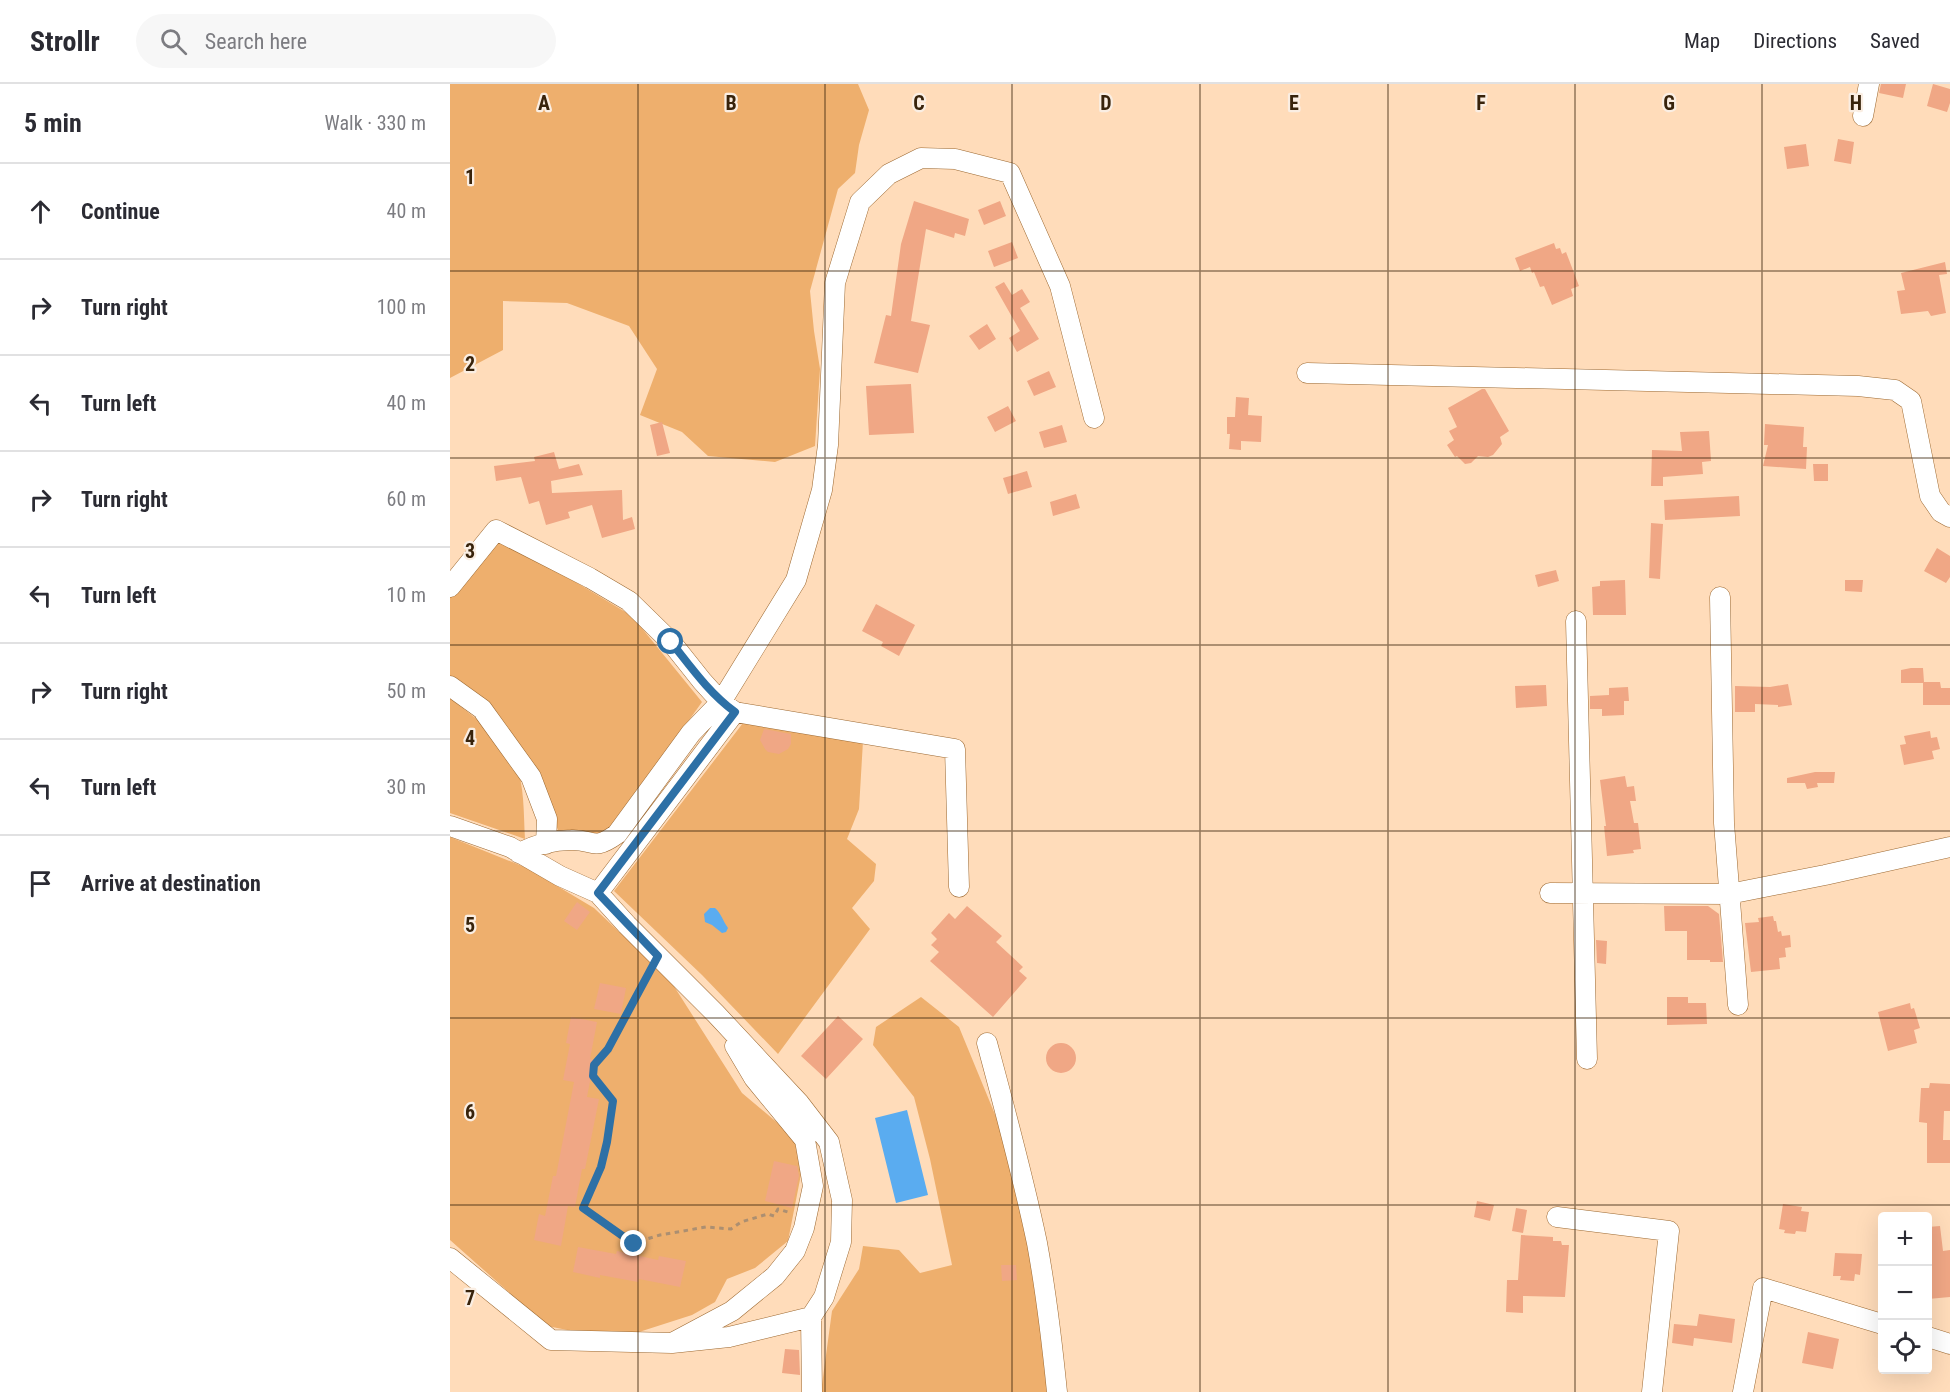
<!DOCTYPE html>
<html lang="en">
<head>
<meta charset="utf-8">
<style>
	:root { --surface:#fff; --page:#f7f7f7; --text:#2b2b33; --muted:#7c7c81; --line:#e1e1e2 }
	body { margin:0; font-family:"Roboto Condensed",sans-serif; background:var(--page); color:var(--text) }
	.controls { position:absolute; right:18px; bottom:18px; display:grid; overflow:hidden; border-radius:6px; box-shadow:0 6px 24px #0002 }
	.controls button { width:54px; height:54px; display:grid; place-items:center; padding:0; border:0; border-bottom:2px solid var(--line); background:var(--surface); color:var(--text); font:30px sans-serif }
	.stop { position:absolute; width:18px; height:18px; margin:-14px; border:4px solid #2d70a6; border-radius:50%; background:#fff }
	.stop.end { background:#2d70a6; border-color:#fff; box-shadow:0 2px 6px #0008 }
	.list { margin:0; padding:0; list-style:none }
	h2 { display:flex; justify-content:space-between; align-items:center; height:78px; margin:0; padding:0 24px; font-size:26px }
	h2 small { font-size:20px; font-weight:400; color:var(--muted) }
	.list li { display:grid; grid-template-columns:39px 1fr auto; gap:18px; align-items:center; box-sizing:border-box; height:96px; padding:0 24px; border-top:2px solid var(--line) }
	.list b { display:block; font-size:22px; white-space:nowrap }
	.list em { font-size:20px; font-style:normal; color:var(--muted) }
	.icon { flex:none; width:33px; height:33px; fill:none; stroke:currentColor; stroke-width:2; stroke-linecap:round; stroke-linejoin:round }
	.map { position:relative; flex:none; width:1500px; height:1308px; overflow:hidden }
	header { display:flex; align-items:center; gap:36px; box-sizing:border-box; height:84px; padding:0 30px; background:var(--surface); border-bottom:2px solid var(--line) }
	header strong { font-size:28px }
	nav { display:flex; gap:33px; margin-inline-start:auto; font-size:21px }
	.search { width:420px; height:54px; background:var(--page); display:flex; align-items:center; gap:15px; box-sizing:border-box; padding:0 21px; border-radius:33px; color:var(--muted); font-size:22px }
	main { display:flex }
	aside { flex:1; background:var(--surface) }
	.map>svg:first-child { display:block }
	.green { fill:#eeaf6d }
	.water { fill:#5aacf0 }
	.building { fill:#f0a785 }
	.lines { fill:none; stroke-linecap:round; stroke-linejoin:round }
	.minor-casing { stroke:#9d6931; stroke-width:21 }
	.path { stroke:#ac8f71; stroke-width:3; stroke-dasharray:4.5 4.5; stroke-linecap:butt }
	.minor { stroke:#fff; stroke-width:20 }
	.route { stroke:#2d70a6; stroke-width:8 }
	.grid { fill:none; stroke:#38230b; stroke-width:1.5; stroke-opacity:0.55 }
	.grid-label { font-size:20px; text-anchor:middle; font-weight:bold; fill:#38230b; stroke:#faeee3; stroke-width:4.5; stroke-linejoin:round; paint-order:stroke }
</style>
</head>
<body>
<header>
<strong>Strollr</strong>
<div class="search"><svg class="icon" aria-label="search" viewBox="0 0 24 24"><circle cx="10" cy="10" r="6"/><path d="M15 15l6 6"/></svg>Search here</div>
<nav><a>Map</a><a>Directions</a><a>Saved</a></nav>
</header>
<main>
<aside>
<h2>5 min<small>Walk · 330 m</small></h2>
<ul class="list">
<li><svg class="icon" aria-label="ahead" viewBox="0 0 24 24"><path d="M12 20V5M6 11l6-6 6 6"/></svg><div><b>Continue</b></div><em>40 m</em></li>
<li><svg class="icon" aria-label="right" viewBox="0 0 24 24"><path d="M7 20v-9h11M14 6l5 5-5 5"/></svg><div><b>Turn right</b></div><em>100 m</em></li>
<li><svg class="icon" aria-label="left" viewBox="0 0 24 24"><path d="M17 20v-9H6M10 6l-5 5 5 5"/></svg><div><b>Turn left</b></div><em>40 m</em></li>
<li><svg class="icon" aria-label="right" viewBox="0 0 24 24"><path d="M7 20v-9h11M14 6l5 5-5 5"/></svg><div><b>Turn right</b></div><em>60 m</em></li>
<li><svg class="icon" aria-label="left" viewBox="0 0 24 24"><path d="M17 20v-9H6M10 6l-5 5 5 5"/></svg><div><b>Turn left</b></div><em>10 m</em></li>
<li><svg class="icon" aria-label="right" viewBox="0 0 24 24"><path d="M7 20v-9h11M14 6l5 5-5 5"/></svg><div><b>Turn right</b></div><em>50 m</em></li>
<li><svg class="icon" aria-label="left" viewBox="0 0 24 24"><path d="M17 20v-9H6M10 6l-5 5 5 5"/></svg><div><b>Turn left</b></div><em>30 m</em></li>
<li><svg class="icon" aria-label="arrive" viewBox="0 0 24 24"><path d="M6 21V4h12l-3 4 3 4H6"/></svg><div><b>Arrive at destination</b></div></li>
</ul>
</aside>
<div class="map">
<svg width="1500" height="1308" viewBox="0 0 1500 1308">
	<rect width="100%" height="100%" fill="#ffdcba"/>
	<path class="green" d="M 0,0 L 408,0 L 419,26 L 409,61 L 405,89 L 388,105 L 360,207 L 364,247 L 370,285 L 365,362 L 325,378 L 258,372 L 232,348 L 190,331 L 207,285 L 179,242 L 117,219 L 53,217 L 53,266 L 0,294 Z
		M 37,452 L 119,494 L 182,532 L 252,618 L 155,754 L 108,746 L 80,676 L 0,594 L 0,505 Z
		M 0,614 C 17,628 36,641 51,656 C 76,681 73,722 75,755 L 0,729 Z
		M 293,639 L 413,657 L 409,725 L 397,755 L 426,780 L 424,797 L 402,824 L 420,845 L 328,970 L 252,891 L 164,807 Z
		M 0,753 L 77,784 L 144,824 L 220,896 L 292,1009 L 343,1052 L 354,1075 L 338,1157 L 305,1184 L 277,1195 L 265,1218 L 242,1231 L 189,1248 L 143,1251 L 97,1242 L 0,1156 Z
		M 471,913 L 509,943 L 558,1062 L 598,1240 L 599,1308 L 371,1308 L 382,1227 L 409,1185 L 413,1162 L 449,1166 L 470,1189 L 502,1181 L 480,1075 L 464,1013 L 423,961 L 426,943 Z"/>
	<path class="water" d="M 260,824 L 265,824 C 271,829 273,837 278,844 L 276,848 L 272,849 L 262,841 L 255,838 L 254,830 Z
		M 457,1026 L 478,1111 L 446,1119 L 425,1034 Z"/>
	<path class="building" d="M 1431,0 L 1456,0 L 1453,14 L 1429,9 Z
		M 1483,0 L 1500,5 L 1500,19 L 1497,28 L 1477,22 Z
		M 1388,55 L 1404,58 L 1401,80 L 1384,77 Z
		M 1356,60 L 1359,82 L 1337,85 L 1334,63 Z
		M 464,117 L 519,135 L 515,152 L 505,149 L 504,154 L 476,145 L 461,237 L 480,241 L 468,289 L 424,279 L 436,231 L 441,232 L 451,160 Z
		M 550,117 L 556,132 L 534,141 L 528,126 Z
		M 562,158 L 568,174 L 544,183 L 538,167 Z
		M 1104,159 L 1106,165 L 1110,164 L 1112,170 L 1116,168 L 1129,202 L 1121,205 L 1123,212 L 1102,221 L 1094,202 L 1090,203 L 1084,188 L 1082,189 L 1080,183 L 1070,187 L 1065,174 Z
		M 1495,178 L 1497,190 L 1489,191 L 1496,229 L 1481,232 L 1478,227 L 1451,230 L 1447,207 L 1455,206 L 1451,189 Z
		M 554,198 L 562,211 L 572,205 L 580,218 L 570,224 L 589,255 L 567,268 L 559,254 L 570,247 L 545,203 Z
		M 537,240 L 546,255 L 529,266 L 519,252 Z
		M 599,287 L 606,303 L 584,312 L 577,297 Z
		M 461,300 L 464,349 L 419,351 L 416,302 Z
		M 1032,305 L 1035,305 L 1059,347 L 1050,353 L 1052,360 L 1043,371 L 1038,373 L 1028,372 L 1021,379 L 1015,380 L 1007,372 L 1005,373 L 997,361 L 1004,356 L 999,347 L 1007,343 L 998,324 Z
		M 786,313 L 799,314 L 798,331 L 812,332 L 811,358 L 791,357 L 791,366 L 779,365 L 780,350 L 777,350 L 777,333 L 785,333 Z
		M 558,322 L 566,337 L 545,348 L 537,333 Z
		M 212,338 L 220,369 L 207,372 L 200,341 Z
		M 1315,340 L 1354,343 L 1353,363 L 1357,363 L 1356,385 L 1313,382 L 1318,361 L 1314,361 Z
		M 612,341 L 617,358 L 594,364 L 589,348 Z
		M 1259,347 L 1261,377 L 1252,378 L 1253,390 L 1213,393 L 1213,402 L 1201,402 L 1202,366 L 1232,367 L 1230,348 Z
		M 104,368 L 109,385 L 129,380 L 133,391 L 101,397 L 102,409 L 172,406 L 173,436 L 182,433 L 185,445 L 152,454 L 142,421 L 118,428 L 120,434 L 96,441 L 89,417 L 79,420 L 71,393 L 46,397 L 44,382 L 85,377 L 84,373 Z
		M 1363,380 L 1378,380 L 1378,397 L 1364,397 Z
		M 577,387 L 582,403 L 558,410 L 553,394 Z
		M 626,410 L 630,424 L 603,432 L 600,418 Z
		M 1289,412 L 1290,432 L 1215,436 L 1214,416 Z
		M 1201,439 L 1213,440 L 1210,495 L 1199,494 Z
		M 1487,464 L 1500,472 L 1500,493 L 1496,499 L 1474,487 Z
		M 1106,486 L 1109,497 L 1088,503 L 1085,491 Z
		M 1175,496 L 1176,531 L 1143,531 L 1142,503 L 1150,502 L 1150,497 Z
		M 1395,496 L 1413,496 L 1412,508 L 1395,507 Z
		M 426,520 L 465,541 L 449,572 L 431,562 L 433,558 L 412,547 Z
		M 1461,584 L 1473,584 L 1474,598 L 1490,598 L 1491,604 L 1500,604 L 1500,621 L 1473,621 L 1473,599 L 1451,599 L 1451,586 Z
		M 1338,600 L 1342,621 L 1328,623 L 1328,621 L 1305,620 L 1305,628 L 1285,628 L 1285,602 L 1320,603 Z
		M 1096,601 L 1097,622 L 1066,624 L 1065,602 Z
		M 1178,603 L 1179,617 L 1174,617 L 1174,631 L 1152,632 L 1152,625 L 1140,625 L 1140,612 L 1159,611 L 1159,604 Z
		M 314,645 L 341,650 L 341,660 L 338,665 L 329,670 L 318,668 L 315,665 L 310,656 Z
		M 1480,647 L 1481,654 L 1487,653 L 1490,665 L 1482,667 L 1484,675 L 1454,681 L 1450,661 L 1456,660 L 1454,652 Z
		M 1365,688 L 1385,688 L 1384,699 L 1367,699 L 1368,703 L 1357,705 L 1355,699 L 1337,699 L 1337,694 Z
		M 1175,692 L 1177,703 L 1184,702 L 1186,717 L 1180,717 L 1184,739 L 1188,739 L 1191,765 L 1183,766 L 1184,769 L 1157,772 L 1154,742 L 1156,742 L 1150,696 Z
		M 127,818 L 140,828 L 127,846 L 114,837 Z
		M 517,822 L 552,852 L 546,858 L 573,883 L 569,887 L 577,894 L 543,933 L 480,877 L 489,868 L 481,861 L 487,855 L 481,849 L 499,829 L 505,835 Z
		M 1214,822 L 1258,822 L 1269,830 L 1273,878 L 1260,878 L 1260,876 L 1237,876 L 1237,847 L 1215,847 Z
		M 1323,832 L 1324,837 L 1326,837 L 1328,848 L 1331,847 L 1332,852 L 1340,851 L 1341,863 L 1335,864 L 1336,873 L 1329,874 L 1330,885 L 1301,888 L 1295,839 L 1309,838 L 1308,834 Z
		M 1146,856 L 1157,857 L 1156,880 L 1147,879 Z
		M 150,899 L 176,904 L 171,930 L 144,925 Z
		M 1217,913 L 1238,913 L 1238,919 L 1256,919 L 1257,940 L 1217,941 Z
		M 1460,919 L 1461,925 L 1464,924 L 1470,944 L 1464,946 L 1467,959 L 1438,967 L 1428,928 Z
		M 388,932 L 413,955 L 376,995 L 351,972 Z
		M 121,933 L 147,938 L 140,975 L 144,976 L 137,1013 L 149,1015 L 135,1085 L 132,1085 L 125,1123 L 118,1122 L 111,1162 L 84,1156 L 89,1130 L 95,1132 L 103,1092 L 106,1092 L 124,998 L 113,996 L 120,960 L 116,959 Z
		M596 974a15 15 0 1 1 30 0a15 15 0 1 1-30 0Z
		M 1480,999 L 1500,1000 L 1500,1027 L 1494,1027 L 1493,1056 L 1500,1056 L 1500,1079 L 1477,1079 L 1477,1039 L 1469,1038 L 1471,1004 L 1479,1004 Z
		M 324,1077 L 347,1082 L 349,1092 L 342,1124 L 315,1117 Z
		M 1027,1117 L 1044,1121 L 1040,1137 L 1024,1133 Z
		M 1333,1120 L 1352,1123 L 1351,1127 L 1359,1128 L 1356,1148 L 1346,1147 L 1345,1150 L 1334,1149 L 1335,1146 L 1329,1145 Z
		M 1066,1124 L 1077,1126 L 1073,1149 L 1062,1147 Z
		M 1490,1142 L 1493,1167 L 1500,1166 L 1500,1213 L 1478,1215 L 1478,1143 Z
		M 1071,1151 L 1103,1153 L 1103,1157 L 1111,1157 L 1112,1161 L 1119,1161 L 1115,1213 L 1073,1212 L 1073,1229 L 1056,1228 L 1057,1196 L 1068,1196 Z
		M 128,1163 L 166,1170 L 167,1167 L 208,1176 L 209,1172 L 236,1177 L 230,1203 L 189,1195 L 188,1198 L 150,1191 L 150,1194 L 123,1188 Z
		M 1385,1169 L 1412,1170 L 1410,1191 L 1405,1190 L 1404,1197 L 1390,1196 L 1391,1192 L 1383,1192 Z
		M 551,1181 L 566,1181 L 567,1196 L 552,1197 Z
		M 1249,1230 L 1285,1235 L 1282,1259 L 1244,1254 L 1243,1262 L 1222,1259 L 1224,1240 L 1247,1242 Z
		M 1358,1248 L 1389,1255 L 1383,1285 L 1352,1279 Z
		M 335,1265 L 349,1266 L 350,1291 L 332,1289 Z"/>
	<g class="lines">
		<g class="minor-casing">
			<path id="minor" d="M 1413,32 L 1419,0
				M 857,289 L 1408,302 L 1445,306 L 1461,317 L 1480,412 L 1491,428 L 1500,433
				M 0,503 L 46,446 L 140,494 L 179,517 L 221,558 L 252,597 L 271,618 L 241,649 L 167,750 C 142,768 144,755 121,756 C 103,756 85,761 69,769
				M 1270,513 L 1274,739 L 1288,921
				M 1126,537 L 1137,975
				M 0,602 L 32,625 L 81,693 L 97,735 L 96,760
				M 285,628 L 271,618 L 346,496 L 372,406 L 378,361 L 385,199 L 410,118 L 439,90 L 471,74 L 505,75 L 560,89 L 610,202 L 644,334
				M 0,742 L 60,763 L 110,792 L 148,809 L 177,841 L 266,930 L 349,1019 L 379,1058 L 392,1116 L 391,1158 L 374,1213 L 361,1233 L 362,1308
				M 148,809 L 285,628 L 505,665 L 509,803
				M 1100,809 L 1279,810 L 1375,791 L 1500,763
				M 537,959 C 555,1026 573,1092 587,1159 C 596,1208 602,1258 607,1308
				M 1107,1133 L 1219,1147 L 1202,1308
				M 0,1174 L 101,1256 L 222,1259 L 279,1253 L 361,1233
				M 1478,1253 L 1500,1260
				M 222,1259 L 282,1227 L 325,1192 L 345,1167 L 354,1144 L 363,1102 L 355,1056 L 304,994 L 285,962
				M 1293,1308 L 1313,1204 L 1432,1240"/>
		</g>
		<path class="path" d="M 200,887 L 158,965 L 144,981 L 143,992 L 163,1016 L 157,1057 L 151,1083 L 133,1124 L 184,1159 L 210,1151 L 256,1143 L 281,1145 L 291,1138 L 318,1130 L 324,1132 L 328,1125 L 341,1129"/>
		<use href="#minor" class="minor"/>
	</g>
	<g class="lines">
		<path class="route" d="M 184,1160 L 133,1124 L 151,1083 L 157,1058 L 163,1017 L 143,992 L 144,981 L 158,965 L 208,872 L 148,809 L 285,628 C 259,609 241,583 221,558"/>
	</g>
	<path class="grid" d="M 188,0 L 188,1308M 375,0 L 375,1308M 562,0 L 562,1308M 750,0 L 750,1308M 938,0 L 938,1308M 1125,0 L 1125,1308M 1312,0 L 1312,1308M 0,187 L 1500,187M 0,374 L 1500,374M 0,561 L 1500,561M 0,747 L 1500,747M 0,934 L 1500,934M 0,1121 L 1500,1121"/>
	<g class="grid-label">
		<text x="94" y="26">A</text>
		<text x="281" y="26">B</text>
		<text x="469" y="26">C</text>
		<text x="656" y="26">D</text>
		<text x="844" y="26">E</text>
		<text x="1031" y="26">F</text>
		<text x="1219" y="26">G</text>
		<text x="1406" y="26">H</text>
		<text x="20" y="100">1</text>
		<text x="20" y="287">2</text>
		<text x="20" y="474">3</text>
		<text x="20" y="661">4</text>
		<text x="20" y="848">5</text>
		<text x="20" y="1035">6</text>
		<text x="20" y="1221">7</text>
	</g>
</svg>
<div class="controls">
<button>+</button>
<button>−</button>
<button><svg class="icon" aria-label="locate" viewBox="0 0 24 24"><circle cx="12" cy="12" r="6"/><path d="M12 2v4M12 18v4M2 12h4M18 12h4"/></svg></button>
</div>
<div class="stop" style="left:221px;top:558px"></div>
<div class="stop end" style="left:184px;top:1160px"></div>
</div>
</main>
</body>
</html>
